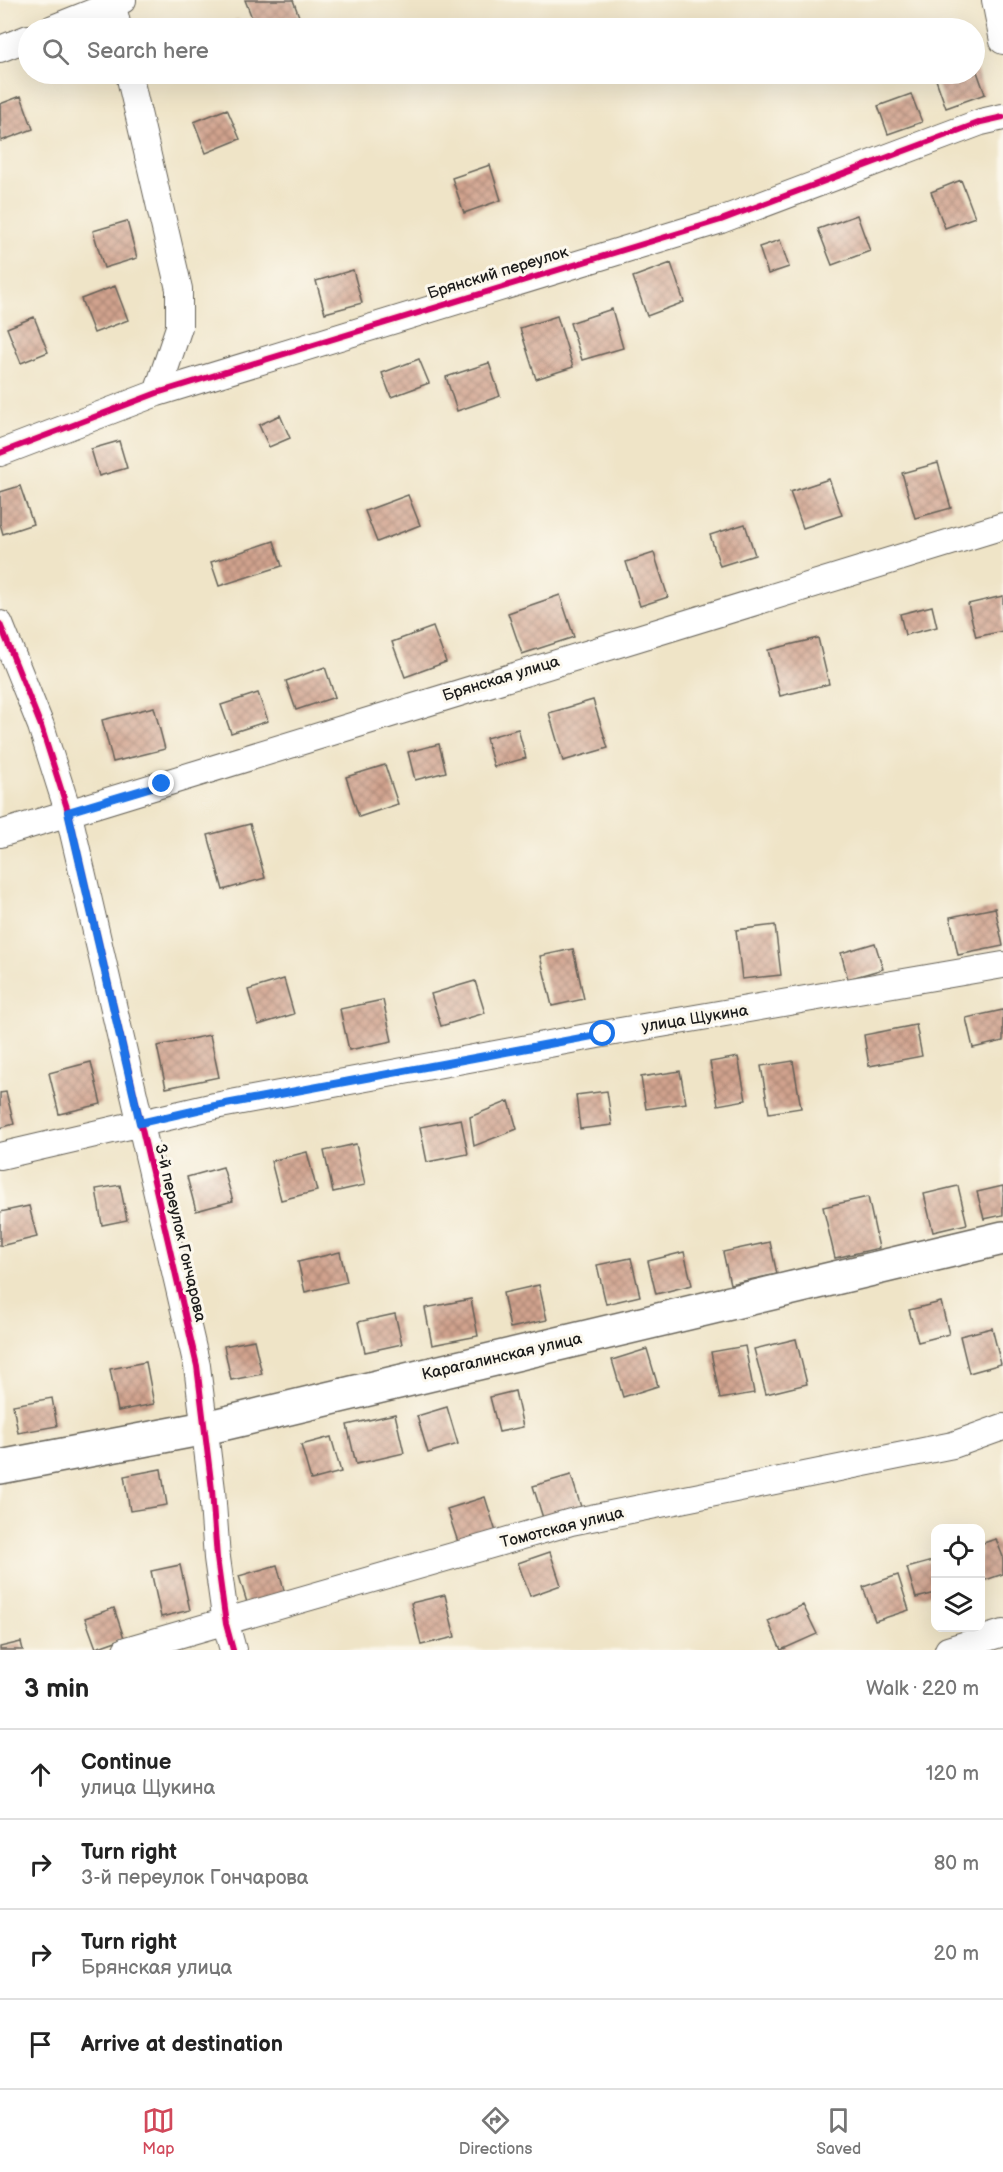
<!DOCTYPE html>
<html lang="en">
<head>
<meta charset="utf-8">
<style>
	:root { --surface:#fff; --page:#f6f6f6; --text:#222; --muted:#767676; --line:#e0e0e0; --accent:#d1495b }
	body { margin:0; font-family:"Balsamiq Sans",sans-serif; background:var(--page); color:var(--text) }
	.controls { position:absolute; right:18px; bottom:18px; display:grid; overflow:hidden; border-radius:12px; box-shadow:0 6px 24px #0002 }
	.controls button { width:54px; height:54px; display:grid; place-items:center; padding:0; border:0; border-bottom:2px solid var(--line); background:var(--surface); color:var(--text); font:30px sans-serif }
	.stop { position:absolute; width:18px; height:18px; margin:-14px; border:4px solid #1a73e8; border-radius:50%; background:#fff }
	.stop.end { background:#1a73e8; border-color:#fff; box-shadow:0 2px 6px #0008 }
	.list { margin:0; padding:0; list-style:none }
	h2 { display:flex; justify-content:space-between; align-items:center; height:78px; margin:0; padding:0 24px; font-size:26px }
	h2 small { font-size:20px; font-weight:400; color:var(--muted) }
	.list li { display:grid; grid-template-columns:39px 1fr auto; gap:18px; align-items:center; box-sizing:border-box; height:90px; padding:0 24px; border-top:2px solid var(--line) }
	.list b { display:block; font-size:22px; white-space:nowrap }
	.list p { margin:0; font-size:20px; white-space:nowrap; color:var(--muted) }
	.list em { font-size:20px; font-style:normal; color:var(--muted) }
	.icon { flex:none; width:33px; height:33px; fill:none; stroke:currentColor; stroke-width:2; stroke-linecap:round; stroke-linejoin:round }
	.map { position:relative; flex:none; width:1003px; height:1650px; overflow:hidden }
	.search { position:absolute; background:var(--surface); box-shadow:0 6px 24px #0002; left:18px; right:18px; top:18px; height:66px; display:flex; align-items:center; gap:15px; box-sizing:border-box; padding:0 21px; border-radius:33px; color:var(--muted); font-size:22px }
	.sheet { height:438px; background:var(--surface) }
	nav { display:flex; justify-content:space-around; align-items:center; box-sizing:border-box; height:84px; border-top:2px solid var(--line); background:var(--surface); font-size:16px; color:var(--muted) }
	nav a { display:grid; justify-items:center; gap:3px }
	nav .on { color:var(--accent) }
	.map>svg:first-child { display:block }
	.building { fill:url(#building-cross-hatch) }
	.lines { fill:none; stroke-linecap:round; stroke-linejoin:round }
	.minor-casing { stroke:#666258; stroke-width:28 }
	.tertiary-casing { stroke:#666258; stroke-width:36 }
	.minor { stroke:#fff; stroke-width:26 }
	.tertiary { stroke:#fff; stroke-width:33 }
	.cycleway-casing { stroke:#fbf7ec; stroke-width:10 }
	.cycleway { stroke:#d6006c; stroke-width:6 }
	.route { stroke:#1a73e8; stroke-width:8 }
	.labels { text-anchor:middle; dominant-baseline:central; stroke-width:6; stroke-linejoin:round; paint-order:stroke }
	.street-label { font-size:16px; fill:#1c1c1c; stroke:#fbf7ec }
</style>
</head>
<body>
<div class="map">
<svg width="1003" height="1650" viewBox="0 0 1003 1650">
	<defs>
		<pattern id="building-cross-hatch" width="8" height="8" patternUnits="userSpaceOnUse" patternTransform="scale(1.5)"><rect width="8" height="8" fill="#d1a38e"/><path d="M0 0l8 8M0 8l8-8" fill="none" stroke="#a98473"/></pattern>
	</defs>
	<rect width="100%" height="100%" fill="#fbf7ec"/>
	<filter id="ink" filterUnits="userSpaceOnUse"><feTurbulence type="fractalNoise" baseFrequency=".0167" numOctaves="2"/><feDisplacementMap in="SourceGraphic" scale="12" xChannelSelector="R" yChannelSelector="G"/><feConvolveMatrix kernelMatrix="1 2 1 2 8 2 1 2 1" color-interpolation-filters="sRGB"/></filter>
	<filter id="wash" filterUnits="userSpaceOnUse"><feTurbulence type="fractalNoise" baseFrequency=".008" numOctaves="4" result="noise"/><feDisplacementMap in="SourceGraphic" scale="24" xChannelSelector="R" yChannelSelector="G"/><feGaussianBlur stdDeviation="1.35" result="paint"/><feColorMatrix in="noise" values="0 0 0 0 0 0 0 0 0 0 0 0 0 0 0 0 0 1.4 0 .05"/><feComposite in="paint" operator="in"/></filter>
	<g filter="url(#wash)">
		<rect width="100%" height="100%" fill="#efe4c7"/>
		<g id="blocks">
			<path class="building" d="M 245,0 L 293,0 L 300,19 L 277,28 L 256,28 Z
				M 238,19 L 242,28 L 217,28 Z
				M 975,66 L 985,94 L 946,108 L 934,74 L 974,74 Z
				M 911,94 L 922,122 L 888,134 L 878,106 Z
				M 21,96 L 33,129 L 1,141 L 0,104 Z
				M 227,109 L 240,139 L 206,153 L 194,122 Z
				M 490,165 L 501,200 L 464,213 L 452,178 Z
				M 961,180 L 975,217 L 945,228 L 931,192 Z
				M 857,215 L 870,251 L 832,265 L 818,229 Z
				M 127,221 L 137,258 L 104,268 L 93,231 Z
				M 780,240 L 789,267 L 768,274 L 759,247 Z
				M 671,263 L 684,302 L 647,316 L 633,277 Z
				M 353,270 L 362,303 L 325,313 L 316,281 Z
				M 115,286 L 128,320 L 94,333 L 81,299 Z
				M 612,309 L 623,348 L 582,360 L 570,323 Z
				M 557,316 L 573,367 L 536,379 L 520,328 Z
				M 34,317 L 48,352 L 21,363 L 7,328 Z
				M 419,359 L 429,383 L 391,397 L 382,373 Z
				M 489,363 L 500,396 L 457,411 L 446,377 Z
				M 280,415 L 290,438 L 269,447 L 259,425 Z
				M 119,441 L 127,468 L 99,476 L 91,449 Z
				M 938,463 L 951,508 L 915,518 L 902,473 Z
				M 829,479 L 842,515 L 803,528 L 790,492 Z
				M 20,486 L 33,524 L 3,534 L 0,524 L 0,492 Z
				M 408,495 L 420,525 L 377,542 L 365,511 Z
				M 745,524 L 755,555 L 720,566 L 710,535 Z
				M 274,541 L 282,566 L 219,586 L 211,562 Z
				M 654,553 L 668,597 L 640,606 L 626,562 Z
				M 560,595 L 574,637 L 522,654 L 508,613 Z
				M 1003,596 L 1003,631 L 976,637 L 968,604 Z
				M 932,606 L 937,627 L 905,635 L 900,614 Z
				M 433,627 L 446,662 L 405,677 L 392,642 Z
				M 818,638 L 829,684 L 780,696 L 768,650 Z
				M 325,667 L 335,697 L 296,710 L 286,681 Z
				M 258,693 L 268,721 L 231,733 L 221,705 Z
				M 593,700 L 608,748 L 563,761 L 549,713 Z
				M 154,707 L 165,749 L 113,762 L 102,720 Z
				M 518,729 L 526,758 L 494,767 L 486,738 Z
				M 439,744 L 446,772 L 415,780 L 408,752 Z
				M 385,765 L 398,804 L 359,817 L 346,777 Z
				M 250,824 L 265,878 L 223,890 L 208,835 Z
				M 995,908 L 1003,946 L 958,955 L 950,917 Z
				M 775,925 L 781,975 L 742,979 L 736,930 Z
				M 875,943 L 883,969 L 848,979 L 841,953 Z
				M 573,949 L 584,999 L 552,1006 L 540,956 Z
				M 284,979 L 294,1014 L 258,1025 L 248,990 Z
				M 475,981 L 485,1013 L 441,1026 L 431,994 Z
				M 383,1000 L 392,1041 L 349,1050 L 340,1009 Z
				M 1003,1010 L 1003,1041 L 973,1048 L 966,1018 Z
				M 916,1025 L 922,1056 L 869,1066 L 864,1035 Z
				M 210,1035 L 219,1077 L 166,1088 L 157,1046 Z
				M 738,1057 L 746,1100 L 718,1105 L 710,1062 Z
				M 793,1061 L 801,1108 L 769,1113 L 761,1066 Z
				M 91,1062 L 101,1104 L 59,1114 L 49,1073 Z
				M 680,1071 L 686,1103 L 646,1109 L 641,1077 Z
				M 607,1091 L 612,1125 L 580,1129 L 576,1095 Z
				M 6,1092 L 14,1124 L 0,1128 L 0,1093 Z
				M 509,1101 L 517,1129 L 474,1146 L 470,1117 Z
				M 461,1119 L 468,1154 L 427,1162 L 420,1127 Z
				M 356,1144 L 365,1185 L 333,1192 L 324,1151 Z
				M 307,1152 L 317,1191 L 281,1200 L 271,1161 Z
				M 223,1167 L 233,1201 L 196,1211 L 187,1177 Z
				M 120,1185 L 127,1220 L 102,1225 L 96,1189 Z
				M 958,1186 L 967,1224 L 933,1232 L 924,1194 Z
				M 1003,1186 L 1003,1215 L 984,1219 L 977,1192 Z
				M 868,1197 L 879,1248 L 835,1258 L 823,1207 Z
				M 29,1206 L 37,1237 L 0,1246 L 0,1212 Z
				M 770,1242 L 777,1274 L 730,1284 L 723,1252 Z
				M 340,1252 L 347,1282 L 305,1292 L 298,1262 Z
				M 684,1252 L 692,1285 L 656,1294 L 648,1261 Z
				M 631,1258 L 640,1296 L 606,1304 L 597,1265 Z
				M 539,1285 L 547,1320 L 510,1328 L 503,1293 Z
				M 471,1299 L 478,1336 L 432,1345 L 425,1308 Z
				M 941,1302 L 949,1334 L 918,1342 L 909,1310 Z
				M 395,1314 L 402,1344 L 365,1352 L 358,1322 Z
				M 992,1328 L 1001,1364 L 969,1373 L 960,1336 Z
				M 796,1339 L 807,1384 L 766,1394 L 754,1349 Z
				M 254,1340 L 262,1374 L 231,1380 L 224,1346 Z
				M 745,1346 L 754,1393 L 720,1399 L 711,1352 Z
				M 647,1349 L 658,1386 L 623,1397 L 612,1360 Z
				M 146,1362 L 154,1404 L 118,1411 L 110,1369 Z
				M 515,1391 L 523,1427 L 499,1432 L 490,1397 Z
				M 52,1398 L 57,1426 L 18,1433 L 13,1405 Z
				M 447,1407 L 458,1444 L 428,1453 L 417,1416 Z
				M 395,1414 L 404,1453 L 356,1464 L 347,1425 Z
				M 331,1437 L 341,1472 L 311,1480 L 301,1445 Z
				M 161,1469 L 167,1505 L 130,1511 L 124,1476 Z
				M 571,1475 L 581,1507 L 543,1518 L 533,1486 Z
				M 485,1497 L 496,1532 L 459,1545 L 447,1509 Z
				M 996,1539 L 1003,1557 L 1003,1574 L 980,1582 L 980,1544 Z
				M 550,1552 L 561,1585 L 530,1596 L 518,1563 Z
				M 936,1560 L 936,1593 L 916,1598 L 907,1568 Z
				M 180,1565 L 190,1610 L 161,1617 L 151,1571 Z
				M 277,1565 L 285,1594 L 248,1606 L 239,1576 Z
				M 898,1575 L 909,1610 L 875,1621 L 863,1587 Z
				M 445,1595 L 455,1637 L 421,1645 L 411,1603 Z
				M 803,1605 L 817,1634 L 781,1650 L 768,1621 Z
				M 114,1608 L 124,1638 L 96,1648 L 85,1618 Z
				M 21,1642 L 23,1650 L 0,1650 L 0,1647 Z"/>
		</g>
	</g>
	<g filter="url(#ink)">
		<use href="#blocks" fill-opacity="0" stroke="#666258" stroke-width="1.5"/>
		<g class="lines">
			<g class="minor-casing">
				<path id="minor" d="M 995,0 L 1003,41
					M 113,5 L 118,28
					M 53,28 L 123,0
					M 0,49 L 28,38
					M 129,74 L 179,289 L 179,327 L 157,393
					M 0,453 L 157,393 L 721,220 L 981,122 L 1003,117
					M 0,624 L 41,726 L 68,811 L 197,1366 L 212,1490 L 217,1558 L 226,1624 L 233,1650
					M 0,834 L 1003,526
					M 0,1156 L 215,1106 L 603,1034 L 1003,965
					M 126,1650 L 571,1522 L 953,1445 L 1003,1427
					M 948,1650 L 1003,1633"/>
			</g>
			<g class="tertiary-casing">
				<path id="tertiary" d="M 0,1467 L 205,1428 L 1003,1238"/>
			</g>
			<use href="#minor" class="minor"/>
			<use href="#tertiary" class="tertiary"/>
			<g class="cycleway-casing">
				<path id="cycleway" d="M 0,453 L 157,393 L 721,220 L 981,122 L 1003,117
					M 0,624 L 41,726 L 68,811 L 197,1366 L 212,1490 L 217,1558 L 226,1624 L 233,1650"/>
			</g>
			<use href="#cycleway" class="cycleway"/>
		</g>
	</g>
	<g class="lines" filter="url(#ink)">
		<path class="route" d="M 162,784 L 68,812 L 140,1123 L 215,1106 L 603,1034"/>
	</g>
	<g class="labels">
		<g class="street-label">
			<text transform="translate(498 273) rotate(-17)">Брянский переулок</text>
			<text transform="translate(501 679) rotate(-17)">Брянская улица</text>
			<text transform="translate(695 1019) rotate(-9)">улица Щукина</text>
			<text transform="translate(180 1233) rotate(77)">3-й переулок Гончарова</text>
			<text transform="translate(502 1357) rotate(-13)">Карагалинская улица</text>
			<text transform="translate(562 1528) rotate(-14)">Томотская улица</text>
		</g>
	</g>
</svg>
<div class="controls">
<button><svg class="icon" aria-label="locate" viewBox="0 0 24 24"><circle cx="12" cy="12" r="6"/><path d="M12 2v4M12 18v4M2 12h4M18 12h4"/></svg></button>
<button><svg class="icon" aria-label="layers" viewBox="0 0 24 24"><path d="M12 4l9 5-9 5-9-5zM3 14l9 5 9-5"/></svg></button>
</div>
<div class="stop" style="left:603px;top:1034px"></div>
<div class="stop end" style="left:162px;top:784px"></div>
<div class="search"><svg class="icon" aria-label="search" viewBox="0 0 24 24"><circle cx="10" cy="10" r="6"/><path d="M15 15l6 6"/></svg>Search here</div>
</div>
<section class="sheet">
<h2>3 min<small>Walk · 220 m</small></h2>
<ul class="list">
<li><svg class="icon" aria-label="ahead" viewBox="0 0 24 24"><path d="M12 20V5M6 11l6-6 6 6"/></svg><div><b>Continue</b><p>улица Щукина</p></div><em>120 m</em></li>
<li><svg class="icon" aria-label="right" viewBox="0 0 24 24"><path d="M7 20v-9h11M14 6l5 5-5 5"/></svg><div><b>Turn right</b><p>3-й переулок Гончарова</p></div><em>80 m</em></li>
<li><svg class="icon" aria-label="right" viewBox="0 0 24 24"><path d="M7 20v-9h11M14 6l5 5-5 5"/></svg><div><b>Turn right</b><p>Брянская улица</p></div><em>20 m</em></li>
<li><svg class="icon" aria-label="arrive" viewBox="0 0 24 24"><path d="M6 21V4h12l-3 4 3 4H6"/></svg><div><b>Arrive at destination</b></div></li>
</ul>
</section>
<nav>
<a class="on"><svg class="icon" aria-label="map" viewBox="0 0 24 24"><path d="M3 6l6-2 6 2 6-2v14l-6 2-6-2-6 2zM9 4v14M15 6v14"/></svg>Map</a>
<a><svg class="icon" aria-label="directions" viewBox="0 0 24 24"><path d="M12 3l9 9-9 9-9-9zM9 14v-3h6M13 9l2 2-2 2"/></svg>Directions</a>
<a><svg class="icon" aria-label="saved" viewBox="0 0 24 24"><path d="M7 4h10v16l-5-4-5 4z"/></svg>Saved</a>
</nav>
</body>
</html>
